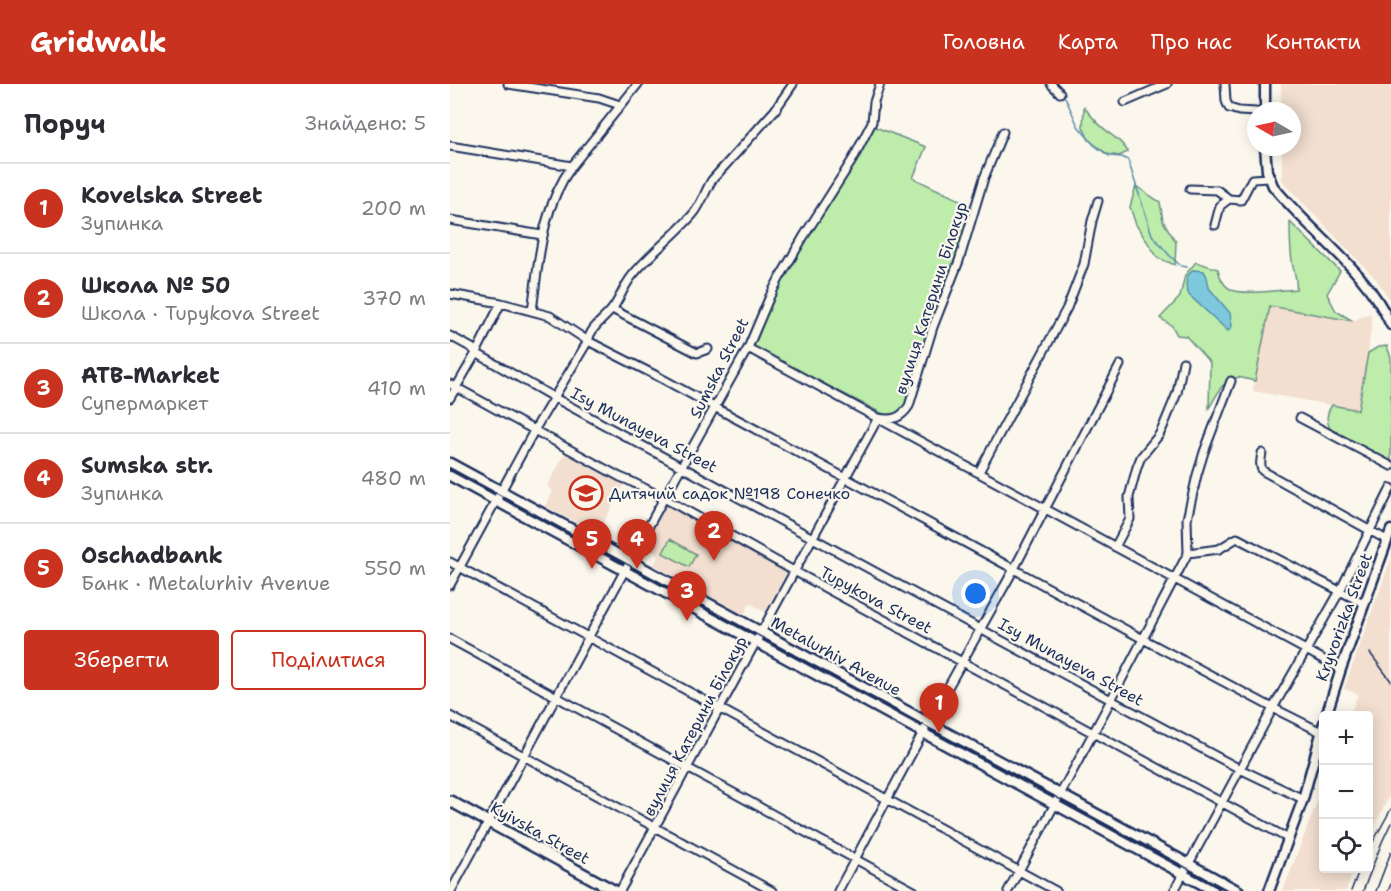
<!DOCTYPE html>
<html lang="uk">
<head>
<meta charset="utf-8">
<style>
	:root { --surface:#fff; --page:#f2f2f3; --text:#2b2b33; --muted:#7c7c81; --line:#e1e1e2; --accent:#c8321e }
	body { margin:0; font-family:"Shantell Sans",sans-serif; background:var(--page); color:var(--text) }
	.controls { position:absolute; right:18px; bottom:18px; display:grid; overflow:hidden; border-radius:6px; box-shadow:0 3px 15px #0003 }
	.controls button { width:54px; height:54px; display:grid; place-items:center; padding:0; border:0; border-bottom:2px solid var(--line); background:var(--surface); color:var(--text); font:30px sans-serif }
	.compass { position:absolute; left:797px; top:18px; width:54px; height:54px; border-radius:50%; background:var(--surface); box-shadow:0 3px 15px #0003; rotate:279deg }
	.you { position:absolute; left:526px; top:510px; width:21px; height:21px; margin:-15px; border:4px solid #fff; border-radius:50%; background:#1a73e8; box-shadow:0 0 0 9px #1a73e833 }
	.badge { display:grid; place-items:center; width:39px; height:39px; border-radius:50%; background:var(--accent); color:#fff; font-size:20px; font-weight:700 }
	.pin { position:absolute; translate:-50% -50px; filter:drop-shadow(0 2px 3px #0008) }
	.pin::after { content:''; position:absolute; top:32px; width:21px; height:18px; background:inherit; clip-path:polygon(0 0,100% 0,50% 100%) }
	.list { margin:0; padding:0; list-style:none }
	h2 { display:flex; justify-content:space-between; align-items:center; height:78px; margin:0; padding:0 24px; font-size:26px }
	h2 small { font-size:20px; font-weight:400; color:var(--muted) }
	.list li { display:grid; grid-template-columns:39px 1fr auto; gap:18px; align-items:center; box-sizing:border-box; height:90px; padding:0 24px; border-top:2px solid var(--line) }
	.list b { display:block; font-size:22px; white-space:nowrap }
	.list p { margin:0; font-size:20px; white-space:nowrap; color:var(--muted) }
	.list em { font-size:20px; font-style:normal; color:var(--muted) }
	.actions { display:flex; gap:12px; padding:18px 24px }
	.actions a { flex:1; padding:14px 0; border:2px solid var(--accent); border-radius:6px; text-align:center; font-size:21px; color:var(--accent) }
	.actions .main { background:var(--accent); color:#fff }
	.icon { flex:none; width:33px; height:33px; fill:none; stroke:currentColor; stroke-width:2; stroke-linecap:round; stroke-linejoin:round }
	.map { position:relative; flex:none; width:941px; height:807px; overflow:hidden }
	header { display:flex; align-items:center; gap:36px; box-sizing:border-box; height:84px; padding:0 30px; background:var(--accent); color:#fff }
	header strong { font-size:28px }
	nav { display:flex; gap:33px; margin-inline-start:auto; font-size:21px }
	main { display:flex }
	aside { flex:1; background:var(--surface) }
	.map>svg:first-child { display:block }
	.built { fill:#f2dfd0 }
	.green { fill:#bdecab; stroke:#6c8e84; stroke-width:1.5 }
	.water { fill:#7ec8de; stroke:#568bab; stroke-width:1.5 }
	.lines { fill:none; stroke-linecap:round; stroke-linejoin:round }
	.stream { stroke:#568bab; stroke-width:1.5 }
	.minor-casing { stroke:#1b2f5e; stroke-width:11 }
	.major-casing { stroke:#1b2f5e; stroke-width:13 }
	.highway-casing { stroke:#1b2f5e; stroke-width:14 }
	.minor { stroke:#fbf7ec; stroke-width:7 }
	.major { stroke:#fbf7ec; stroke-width:8 }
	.highway { stroke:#fbf7ec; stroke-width:9 }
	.tram { stroke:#1b2f5e; stroke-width:1.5 }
	.rail { stroke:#1b2f5e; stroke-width:1.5 }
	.labels { text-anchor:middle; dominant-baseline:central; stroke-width:4.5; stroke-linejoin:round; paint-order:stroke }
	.street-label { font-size:16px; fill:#1b2f5e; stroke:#fbf7ec }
	.poi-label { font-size:16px; fill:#1b2f5e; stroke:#fbf7ec; text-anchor:start }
</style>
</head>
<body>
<header>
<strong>Gridwalk</strong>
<nav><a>Головна</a><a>Карта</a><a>Про нас</a><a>Контакти</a></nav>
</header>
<main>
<aside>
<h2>Поруч<small>Знайдено: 5</small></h2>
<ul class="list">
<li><span class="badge">1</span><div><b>Kovelska Street</b><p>Зупинка</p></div><em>200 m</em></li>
<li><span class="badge">2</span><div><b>Школа № 50</b><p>Школа · Tupykova Street</p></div><em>370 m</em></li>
<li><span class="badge">3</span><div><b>ATB-Market</b><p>Супермаркет</p></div><em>410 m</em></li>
<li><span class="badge">4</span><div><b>Sumska str.</b><p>Зупинка</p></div><em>480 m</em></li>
<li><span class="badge">5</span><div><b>Oschadbank</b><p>Банк · Metalurhiv Avenue</p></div><em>550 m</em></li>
</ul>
<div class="actions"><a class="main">Зберегти</a><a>Поділитися</a></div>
</aside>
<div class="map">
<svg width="941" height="807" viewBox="0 0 941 807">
	<rect width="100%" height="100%" fill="#fbf7ec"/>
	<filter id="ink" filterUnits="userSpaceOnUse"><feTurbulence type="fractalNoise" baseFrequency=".0167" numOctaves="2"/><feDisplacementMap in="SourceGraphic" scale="12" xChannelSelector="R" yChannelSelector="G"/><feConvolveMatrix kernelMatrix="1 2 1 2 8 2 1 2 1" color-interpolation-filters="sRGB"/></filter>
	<g filter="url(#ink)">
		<path class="built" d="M 831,0 L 941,0 L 941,218 L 926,195 L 832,97 L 832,63 L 842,63 L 842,27 L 831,27 Z
			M 819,222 L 903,237 L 920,229 L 922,237 L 918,269 L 908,326 L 803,307 Z
			M 117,366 L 136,377 L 135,380 L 142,385 L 144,382 L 175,399 L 147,450 L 95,422 L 103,407 L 97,402 Z
			M 216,418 L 338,486 L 315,528 L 300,519 L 294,531 L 204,481 L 208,473 L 195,457 Z
			M 941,475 L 941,708 L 919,754 L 918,632 L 900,631 L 908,610 L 894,605 Z
			M 873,702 L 874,784 L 904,785 L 896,807 L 833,807 Z"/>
		<path class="green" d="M 634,23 C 641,32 649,41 658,48 C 667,56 672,57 678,68 L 669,72 L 657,70 L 639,56 L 633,43 Z
			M 423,42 L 476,63 L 463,94 L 522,122 L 505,183 L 456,324 L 447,332 L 433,330 L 301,262 L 321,212 L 354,157 L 405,79 Z
			M 686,102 L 699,111 L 710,118 L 713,137 L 726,158 L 725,181 L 708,174 L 686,141 L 680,123 Z
			M 840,138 L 890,187 L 877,210 L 886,227 L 903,237 L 820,222 L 805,297 L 788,293 L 772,302 L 759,324 L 760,279 L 736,252 L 727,251 L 722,242 L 710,234 L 730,213 L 735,191 L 746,178 L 768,185 C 770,193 772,200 780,205 C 791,212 831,206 846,205 C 848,195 843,187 842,177 C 840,164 840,151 840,138 Z
			M 937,262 L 941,274 L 941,378 L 880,345 C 876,336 876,330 882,321 L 908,326 L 918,269 L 928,263 Z
			M 220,455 L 246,470 L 239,483 L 213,469 Z"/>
		<path class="water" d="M 743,186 L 754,187 L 757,193 L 759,204 L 780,229 L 782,242 L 778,247 L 739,211 L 736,203 L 737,192 Z"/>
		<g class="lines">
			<path class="stream" d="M 615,13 L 628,42 L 644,61 L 659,72 L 672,73 L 678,76 L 702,151 L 720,172 L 731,182 L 737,183"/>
			<g class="minor-casing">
				<path id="minor" d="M 58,0 L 149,14 L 170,21
					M 601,0 L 610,9
					M 775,0 L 776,17 L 779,24 L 789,27 L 806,28
					M 675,18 L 717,0
					M 0,62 L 122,82
					M 740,105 L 767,106 L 779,115
					M 0,136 L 92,151
					M 765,141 L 770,122 L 779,115 L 791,116 L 802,95 L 819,94
					M 0,210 L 51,219 L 100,232 L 138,257 L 209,293 L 693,555 L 823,624 L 871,648
					M 162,225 L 247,269 L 258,265
					M 82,227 C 89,176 91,125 122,82 L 188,0
					M 0,252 L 22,264 L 26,269 L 103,313 L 661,616 L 790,685 L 853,715
					M 298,264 L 891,585
					M 0,300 L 170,393 L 180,397 L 214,414 L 344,487 L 839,755
					M 0,314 L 26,269 L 51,219
					M 850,334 L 941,382
					M 812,369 C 811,375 809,382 813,387 L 937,456
					M 529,388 L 617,224 L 634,180 L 642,137 L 648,117
					M 665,463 L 680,435 L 679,413 L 687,383 L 691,373 L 709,351 L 713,343 L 727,309 L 733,278
					M 738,469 L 769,465 L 787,454 L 915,520
					M 0,478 L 606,807
					M 0,501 L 85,345 L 138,257 C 141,242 154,236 163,224 C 170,214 174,202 182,192 C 200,169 225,152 244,129 C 252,119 255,107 262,96 L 325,26 L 343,0
					M 0,555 L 464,807
					M 0,632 L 322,807
					M 1,807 L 214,414 L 298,264 L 320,212 L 329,195 L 354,152 L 403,75 L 422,38 L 424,18 L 430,0
					M 170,807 L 428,334 C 443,337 451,334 459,322 L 483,243 L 509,177 L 534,94 L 553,48
					M 388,807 L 478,639 L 564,485 L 670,281
					M 558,807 L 661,616 L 738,469 L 737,435 L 747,391 L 754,368 L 781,297
					M 724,807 L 823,624 L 890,507 L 941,404"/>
			</g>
			<g class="major-casing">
				<path id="major" d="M 815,27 L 815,0
					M 815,63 L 817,87 L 823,102 C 861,149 916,185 941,241
					M 0,379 L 789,807
					M 0,392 L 764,807
					M 876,632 L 891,585 L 941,446
					M 819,807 L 853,715 L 874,639"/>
			</g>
			<g class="highway-casing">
				<path id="highway" d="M 0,717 L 165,807"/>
			</g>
			<use href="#minor" class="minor"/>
			<use href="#major" class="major"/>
			<use href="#highway" class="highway"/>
			<path class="tram" d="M 0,384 L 779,807"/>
			<path class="rail" d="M 920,569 L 941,597
				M 918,767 L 941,725
				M 901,807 L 910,784
				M 913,807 L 932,758 L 941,739
				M 926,807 L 941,768
				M 938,807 L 941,800"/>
		</g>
	</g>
	<defs>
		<g id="school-ring" transform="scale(1.725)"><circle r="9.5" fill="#fbf7ec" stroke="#c8321e" stroke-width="1.5"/><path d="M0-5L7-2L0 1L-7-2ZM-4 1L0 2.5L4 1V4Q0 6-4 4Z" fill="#c8321e"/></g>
	</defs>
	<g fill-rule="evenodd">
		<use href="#school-ring" x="136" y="409"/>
	</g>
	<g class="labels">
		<g class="street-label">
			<text transform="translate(481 214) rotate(-72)">вулиця Катерини Білокур</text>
			<text transform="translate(269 284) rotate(-63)">Sumska Street</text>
			<text transform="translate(194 346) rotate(28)">Isy Munayeva Street</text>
			<text transform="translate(426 516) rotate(28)">Tupykova Street</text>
			<text transform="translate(894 533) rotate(-70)">Kryvorizka Street</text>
			<text transform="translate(386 572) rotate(29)">Metalurhiv Avenue</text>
			<text transform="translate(621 578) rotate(29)">Isy Munayeva Street</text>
			<text transform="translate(245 642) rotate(-62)">вулиця Катерини Білокур</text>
			<text transform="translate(90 749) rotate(29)">Kyivska Street</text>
		</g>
		<g class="poi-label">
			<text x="159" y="409">Дитячий садок №198 Сонечко</text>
		</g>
	</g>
</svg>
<div class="controls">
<button>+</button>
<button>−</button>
<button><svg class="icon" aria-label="locate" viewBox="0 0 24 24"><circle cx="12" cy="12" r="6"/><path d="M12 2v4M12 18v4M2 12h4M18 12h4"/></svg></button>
</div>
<svg class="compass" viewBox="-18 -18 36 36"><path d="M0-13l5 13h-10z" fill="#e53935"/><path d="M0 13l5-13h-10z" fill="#7c7c81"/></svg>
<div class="you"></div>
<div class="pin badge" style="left:489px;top:649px">1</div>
<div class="pin badge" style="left:264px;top:477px">2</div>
<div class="pin badge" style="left:237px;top:537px">3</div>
<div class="pin badge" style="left:187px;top:485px">4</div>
<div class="pin badge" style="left:142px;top:485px">5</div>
</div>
</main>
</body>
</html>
